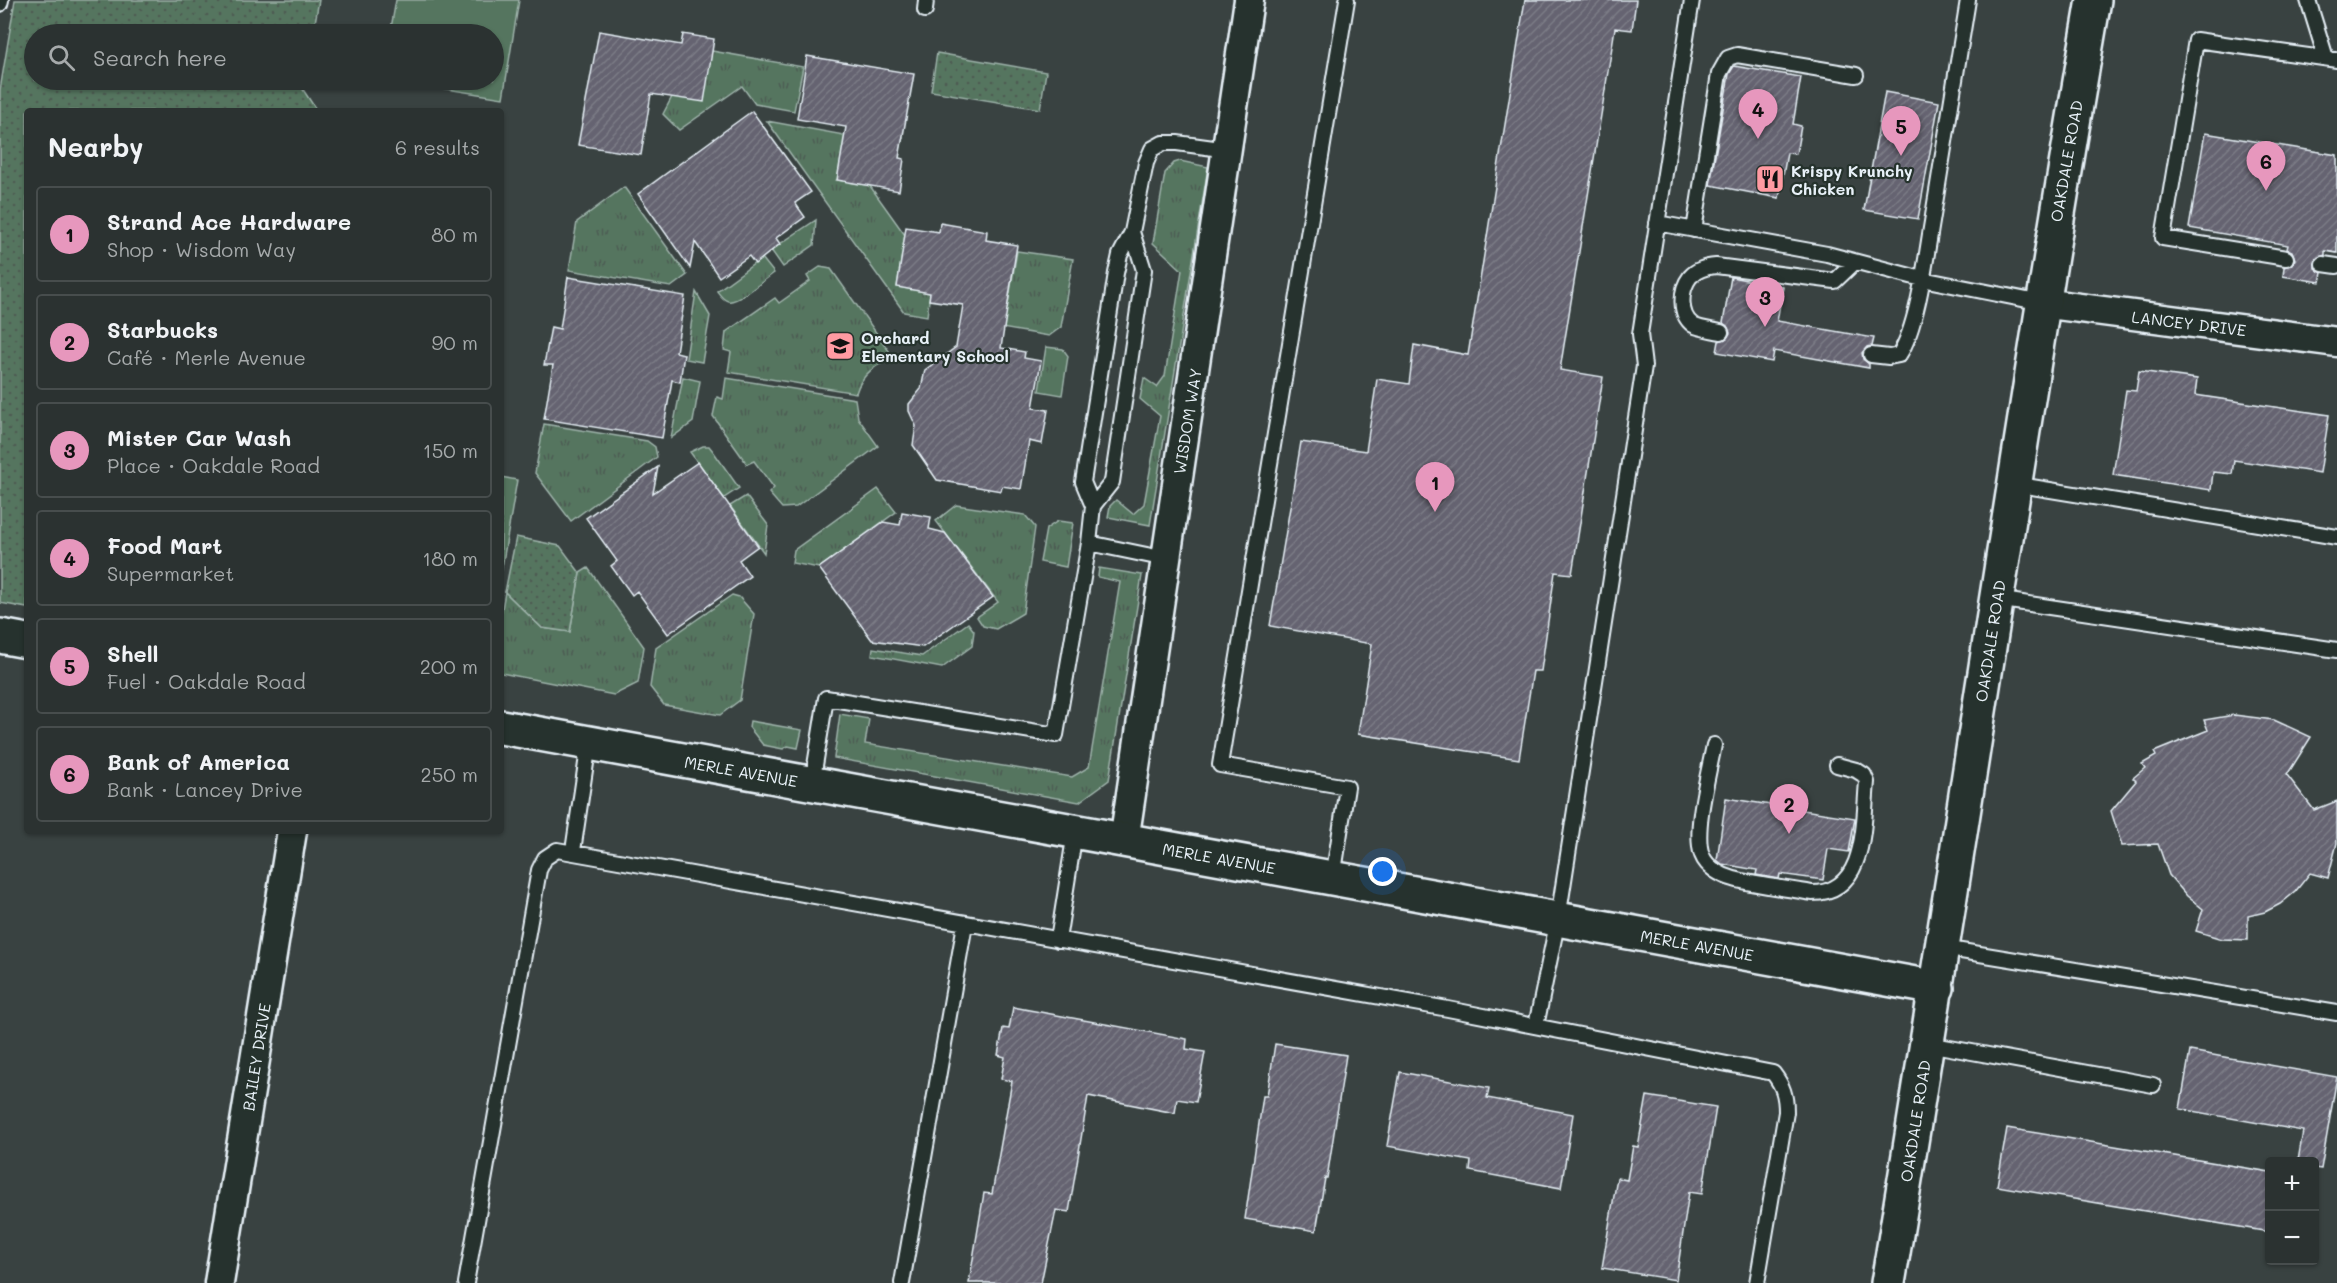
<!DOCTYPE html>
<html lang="en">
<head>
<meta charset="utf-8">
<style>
	:root { --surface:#2b3231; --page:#333a39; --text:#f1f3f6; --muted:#a6aaab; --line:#474d4d; --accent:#e797bd }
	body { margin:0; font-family:Mali,sans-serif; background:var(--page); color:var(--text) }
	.controls { position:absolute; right:18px; bottom:18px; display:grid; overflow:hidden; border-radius:6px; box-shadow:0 2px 4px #0004 }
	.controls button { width:54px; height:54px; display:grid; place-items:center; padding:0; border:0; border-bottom:2px solid var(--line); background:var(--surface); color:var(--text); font:30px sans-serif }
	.you { position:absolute; left:1383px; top:872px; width:21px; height:21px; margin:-15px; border:4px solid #fff; border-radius:50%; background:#1a73e8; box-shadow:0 0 0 9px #1a73e833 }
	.badge { display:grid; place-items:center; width:39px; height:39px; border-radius:50%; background:var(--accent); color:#111; font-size:20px; font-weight:700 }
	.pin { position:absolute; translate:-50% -50px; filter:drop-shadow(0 2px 3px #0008) }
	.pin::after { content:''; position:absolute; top:32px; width:21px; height:18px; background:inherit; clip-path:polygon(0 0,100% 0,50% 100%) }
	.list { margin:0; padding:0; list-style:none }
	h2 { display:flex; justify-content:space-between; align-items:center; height:78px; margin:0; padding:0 24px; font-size:26px }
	h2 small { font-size:20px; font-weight:400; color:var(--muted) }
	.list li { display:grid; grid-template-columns:39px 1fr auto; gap:18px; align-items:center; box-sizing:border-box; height:96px; margin:0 12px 12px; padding:0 12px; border:2px solid var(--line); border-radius:6px }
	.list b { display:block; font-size:22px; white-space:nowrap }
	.list p { margin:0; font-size:20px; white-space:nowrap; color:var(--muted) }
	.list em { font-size:20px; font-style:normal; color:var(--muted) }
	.icon { flex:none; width:33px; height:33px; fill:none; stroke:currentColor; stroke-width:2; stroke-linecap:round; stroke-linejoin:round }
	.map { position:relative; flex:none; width:2337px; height:1283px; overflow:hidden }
	.search { position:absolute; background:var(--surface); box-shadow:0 2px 4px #0004; left:24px; top:24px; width:480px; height:66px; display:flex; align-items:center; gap:15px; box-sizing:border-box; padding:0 21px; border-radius:33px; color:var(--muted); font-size:22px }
	.panel { position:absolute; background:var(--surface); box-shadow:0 2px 4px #0004; left:24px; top:108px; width:480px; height:726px; border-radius:6px }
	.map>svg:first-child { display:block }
	.grass { fill:url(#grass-tufts); stroke:#9eb3ab; stroke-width:1.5 }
	.park { fill:url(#park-dots); stroke:#9eb3ab; stroke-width:1.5 }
	.pitch { fill:#55755e; stroke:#9eb3ab; stroke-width:1.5 }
	.building { fill:url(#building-hatch); stroke:#e8f1f8; stroke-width:1.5 }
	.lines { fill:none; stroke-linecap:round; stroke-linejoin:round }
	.lane-casing { stroke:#e8f1f8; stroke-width:18 }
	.street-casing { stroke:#e8f1f8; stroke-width:33 }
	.secondary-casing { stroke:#e8f1f8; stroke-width:38 }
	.lane { stroke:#26332d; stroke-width:14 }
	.street { stroke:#26332d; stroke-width:28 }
	.secondary { stroke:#26332d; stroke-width:33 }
	.labels { text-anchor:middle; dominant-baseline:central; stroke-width:4.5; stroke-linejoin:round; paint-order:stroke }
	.street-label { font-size:16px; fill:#e8f1f8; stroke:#26332d }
	.poi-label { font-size:16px; font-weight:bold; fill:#e8f1f8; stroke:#26332d; text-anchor:start }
</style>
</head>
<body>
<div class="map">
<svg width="2337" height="1283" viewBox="0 0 2337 1283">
	<defs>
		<pattern id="grass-tufts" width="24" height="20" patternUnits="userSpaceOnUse" patternTransform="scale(1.5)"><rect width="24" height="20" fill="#55755e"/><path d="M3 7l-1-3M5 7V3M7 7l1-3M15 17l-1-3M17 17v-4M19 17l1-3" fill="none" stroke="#4d5c53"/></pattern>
		<pattern id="park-dots" width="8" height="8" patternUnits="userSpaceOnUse" patternTransform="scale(1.5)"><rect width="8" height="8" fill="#55755e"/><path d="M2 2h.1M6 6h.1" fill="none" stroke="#4d5c53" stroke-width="1.8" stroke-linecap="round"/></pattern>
		<pattern id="building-hatch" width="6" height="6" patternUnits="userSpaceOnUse" patternTransform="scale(1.5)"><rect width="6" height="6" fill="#656471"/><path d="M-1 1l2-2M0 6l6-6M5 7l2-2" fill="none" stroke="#7b7b86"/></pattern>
	</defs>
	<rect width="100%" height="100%" fill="#394241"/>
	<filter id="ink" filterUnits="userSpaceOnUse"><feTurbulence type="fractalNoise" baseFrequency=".0167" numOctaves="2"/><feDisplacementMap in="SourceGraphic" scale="12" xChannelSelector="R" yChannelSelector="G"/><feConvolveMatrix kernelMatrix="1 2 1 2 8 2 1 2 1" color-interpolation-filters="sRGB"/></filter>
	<g filter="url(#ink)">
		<path class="grass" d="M 712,51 L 803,67 L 794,111 L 755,104 L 742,86 L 679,130 L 663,114 L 672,97 Z
			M 767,121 L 876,141 L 878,133 L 903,137 L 898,158 L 837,180 L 870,186 L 905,235 L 897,287 L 930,293 L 927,316 L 904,312 Z
			M 1180,161 L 1208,167 L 1150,525 L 1108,517 L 1110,506 L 1116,500 L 1133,514 L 1144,504 L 1160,416 L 1140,399 L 1144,378 L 1157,387 L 1165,376 L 1182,270 L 1153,243 L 1165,173 L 1174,163 Z
			M 624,187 L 687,275 L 671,287 L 569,270 L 577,222 Z
			M 816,220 L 814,245 L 783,267 L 771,250 Z
			M 1017,251 L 1073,259 L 1061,327 L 1049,336 L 973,323 L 977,299 L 1008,304 Z
			M 762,258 L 774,273 C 765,279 737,304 728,301 C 723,300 720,295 717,291 Z
			M 820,267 L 831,269 L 894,358 C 877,363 861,375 856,393 L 728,372 L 731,352 L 724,350 L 726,332 L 775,298 L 779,303 L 810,281 L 807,276 Z
			M 696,292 L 710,316 L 702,362 L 686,359 Z
			M 1046,347 L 1063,349 L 1068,356 L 1062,395 L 1039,391 Z
			M 683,377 L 700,381 L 693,422 L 671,438 Z
			M 726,378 L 855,399 L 858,418 L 878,446 L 796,507 L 782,508 L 769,493 L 774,488 L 754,461 L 747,464 L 713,416 L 717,397 L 723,399 Z
			M 544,424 L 647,441 L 655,447 L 657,457 L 571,521 L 535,473 Z
			M 703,446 L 709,446 L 713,451 L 739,488 L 724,498 L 690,452 Z
			M 878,489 L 896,512 L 819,568 L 792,563 L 794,550 Z
			M 746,496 L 768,525 L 764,553 L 730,506 Z
			M 956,505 L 1025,515 L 1035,527 L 1023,613 L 996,629 L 983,626 L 977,617 L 998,602 L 936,521 Z
			M 1058,521 L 1073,523 L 1066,567 L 1040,562 L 1046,529 Z
			M 588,568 L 644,647 L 638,683 L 614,695 L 501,673 L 501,615 L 505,592 L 542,628 L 570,632 L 580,573 Z
			M 1099,568 L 1142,575 L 1109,780 L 1079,802 L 834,758 L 840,714 L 869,719 L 865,744 L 1072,777 L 1089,767 L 1120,582 L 1098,577 Z
			M 732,595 L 739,597 L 754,614 L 740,700 L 720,715 L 664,705 L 650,687 L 656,648 Z
			M 968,623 L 974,631 L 972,646 L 942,668 L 872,655 L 873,648 L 922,656 Z
			M 750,721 L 802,730 L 798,748 L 788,746 L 783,749 L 763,745 L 749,727 Z"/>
		<path class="park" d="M 15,0 L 319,0 L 313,34 L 34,34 L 34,80 L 304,80 L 302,88 L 317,111 L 27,111 L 27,608 L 0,603 L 0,90 Z
			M 937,53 L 1046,72 L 1040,109 L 931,91 Z
			M 516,537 L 560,546 L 580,573 L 570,632 L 542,628 L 505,592 Z"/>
		<path class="pitch" d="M 396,0 L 519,0 L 503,98 L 390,80 L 494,80 L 494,34 L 390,34 Z
			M 501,477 L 517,480 L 501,573 Z"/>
		<path class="building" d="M 1525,0 L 1636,0 L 1632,30 L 1615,28 L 1560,370 L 1603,377 L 1572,574 L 1555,572 L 1541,671 L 1533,671 L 1519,759 L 1358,734 L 1372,644 L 1270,626 L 1301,442 L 1366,451 L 1377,379 L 1409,384 L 1414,345 L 1468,355 Z
			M 599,31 L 681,45 L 683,34 L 714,39 L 704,102 L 651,94 L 641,155 L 578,145 Z
			M 807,56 L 914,74 L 899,158 L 904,159 L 899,191 L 837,180 L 846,127 L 797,119 Z
			M 1734,66 L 1801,77 L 1793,124 L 1801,126 L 1796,154 L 1787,153 L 1779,198 L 1710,185 L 1729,74 Z
			M 1885,92 L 1939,102 L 1918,219 L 1864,210 Z
			M 752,111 L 811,192 L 795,203 L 805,217 L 776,238 L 780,244 L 755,264 L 749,256 L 719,277 L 695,242 L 690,268 L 638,194 Z
			M 2205,133 L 2337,155 L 2337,253 L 2325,251 L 2325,255 L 2316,259 L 2315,268 L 2322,273 L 2320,282 L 2283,276 L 2284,267 L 2293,264 L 2295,259 L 2292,251 L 2287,249 L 2288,245 L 2189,228 Z
			M 940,223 L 987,231 L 986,240 L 1017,245 L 1001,348 L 1025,352 L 1024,358 L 1041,361 L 1033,408 L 1048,410 L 1042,444 L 1029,441 L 1021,489 L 1002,486 L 1001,491 L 937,480 L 913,445 L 916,426 L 909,411 L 909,404 L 921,389 L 925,370 L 956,347 L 963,305 L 929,300 L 930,293 L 897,287 L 906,227 L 939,232 Z
			M 568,277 L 685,296 L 676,352 L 684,354 L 680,382 L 672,380 L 662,438 L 544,419 L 553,365 L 544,365 L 551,327 L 560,329 Z
			M 1731,277 L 1783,287 L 1777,321 L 1874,338 L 1872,346 L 1867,347 L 1862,353 L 1863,359 L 1869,364 L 1869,368 L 1774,351 L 1772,362 L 1717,352 L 1719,341 L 1727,338 L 1730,333 L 1727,326 L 1723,323 Z
			M 2139,371 L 2197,379 L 2195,395 L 2329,415 L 2320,473 L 2234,460 L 2232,474 L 2213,472 L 2211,490 L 2113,475 L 2126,390 L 2136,391 Z
			M 698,462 L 758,546 L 739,560 L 750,576 L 668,634 L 637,591 L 632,595 L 611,566 L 617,561 L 586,518 L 658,467 L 653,493 Z
			M 902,512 L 931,517 L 929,529 L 945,533 L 993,597 L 923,647 L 872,640 L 819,568 L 883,522 L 900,525 Z
			M 2234,715 L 2274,720 L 2311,737 L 2287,775 L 2314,810 L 2337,801 L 2337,843 L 2328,878 L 2310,873 L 2295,892 L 2280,904 L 2265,912 L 2248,916 L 2248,940 L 2222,939 L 2196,931 L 2203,909 L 2187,896 L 2169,875 L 2158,844 L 2122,846 L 2111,811 L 2136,781 L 2133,778 L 2145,768 L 2142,764 L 2156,756 L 2154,752 L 2208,730 L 2204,720 Z
			M 1726,798 L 1855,818 L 1849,852 L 1828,849 L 1823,880 L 1780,874 L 1779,879 L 1774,878 L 1756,875 L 1757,870 L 1722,864 L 1717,860 Z
			M 1013,1007 L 1187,1039 L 1186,1049 L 1205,1052 L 1196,1102 L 1177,1099 L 1175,1113 L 1088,1096 L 1069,1212 L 1056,1210 L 1041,1283 L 969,1283 L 984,1193 L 992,1194 L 1012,1081 L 1001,1079 L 1005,1057 L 998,1055 L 1003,1028 L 1009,1029 Z
			M 1275,1044 L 1346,1055 L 1327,1178 L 1325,1178 L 1316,1231 L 1245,1219 L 1263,1096 L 1267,1096 Z
			M 2190,1051 L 2337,1077 L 2321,1169 L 2314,1168 L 2314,1161 L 2298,1161 L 2303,1131 L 2180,1109 Z
			M 1400,1072 L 1489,1088 L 1487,1098 L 1573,1114 L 1561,1188 L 1470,1171 L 1471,1161 L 1387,1146 Z
			M 1647,1096 L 1716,1107 L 1702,1194 L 1689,1192 L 1676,1280 L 1602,1268 L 1617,1178 L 1627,1180 L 1633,1146 L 1638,1147 Z
			M 2007,1128 L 2270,1172 L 2270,1232 L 1997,1186 Z"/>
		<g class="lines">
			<g class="lane-casing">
				<path id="lane" d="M 2308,0 L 2326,58
					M 0,4 L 1,0
					M 925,10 L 926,0
					M 1657,223 L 1827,254 L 1922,279 L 2042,303
					M 1694,230 L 1719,74 L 1728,58 L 1737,55 L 1856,75
					M 2286,258 L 2163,238 L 2196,40 L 2337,60
					M 2323,264 L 2337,266
					M 1721,332 C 1713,330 1700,329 1693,325 C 1679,315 1680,290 1690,277 C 1697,269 1706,267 1716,266 L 1835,281 L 1855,262
					M 1871,355 L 1889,357 L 1899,355 C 1918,326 1926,257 1932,222 C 1944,148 1956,74 1968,0
					M 2014,484 L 2337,537
					M 1093,506 L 1112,482 L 1144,270 L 1132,232
					M 1089,543 L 1093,506 L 1083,482 L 1116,273 L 1120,255 L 1132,232 L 1146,163 L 1152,149 L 1163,143 L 1177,143 L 1228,150
					M 1996,599 L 2337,650
					M 1714,745 C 1709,772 1693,832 1702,855 C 1707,868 1722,876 1734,879 C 1759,886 1786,888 1812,893 C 1868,893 1863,821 1867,782 L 1864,775 L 1856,770 L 1837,765
					M 812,784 L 826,698 L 1056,735 L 1089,543 L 1166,559
					M 573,851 L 589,743
					M 1333,878 L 1347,787 L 1220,765 L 1347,0
					M 1058,940 L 1075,832
					M 1943,948 L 2337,1013
					M 1536,1026 L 1558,919 L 1644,366 L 1640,334 L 1692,0
					M 1928,1044 L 2153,1085
					M 466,1283 L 539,870 L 545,858 L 557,850 L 1448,1009 L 1773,1073 C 1783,1086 1786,1095 1786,1112 L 1757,1283
					M 902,1283 L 965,924"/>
			</g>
			<g class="street-casing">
				<path id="street" d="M 2042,303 L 2337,342
					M 1124,841 L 1249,0
					M 219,1283 L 292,831"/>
			</g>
			<g class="secondary-casing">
				<path id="secondary" d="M 0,636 L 27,641
					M 501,727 L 1937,988
					M 1888,1283 C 1959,856 2020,427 2094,0"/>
			</g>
			<use href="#lane" class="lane"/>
			<use href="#street" class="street"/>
			<use href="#secondary" class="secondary"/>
		</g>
	</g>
	<defs>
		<g id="restaurant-square" transform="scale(1.5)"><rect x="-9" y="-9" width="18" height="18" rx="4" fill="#ff9aa2" stroke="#26332d"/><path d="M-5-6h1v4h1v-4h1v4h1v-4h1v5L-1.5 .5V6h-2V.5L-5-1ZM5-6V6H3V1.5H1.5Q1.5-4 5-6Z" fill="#111"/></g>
		<g id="school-square" transform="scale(1.5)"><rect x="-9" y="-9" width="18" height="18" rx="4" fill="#ff9aa2" stroke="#26332d"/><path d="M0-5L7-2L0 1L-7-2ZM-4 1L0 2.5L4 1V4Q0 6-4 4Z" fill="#111"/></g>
	</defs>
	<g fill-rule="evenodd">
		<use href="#restaurant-square" x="1770" y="179"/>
		<use href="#school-square" x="840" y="346"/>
	</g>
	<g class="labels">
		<g class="street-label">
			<text transform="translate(2066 161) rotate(-80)">OAKDALE ROAD</text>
			<text transform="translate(2189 323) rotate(7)">LANCEY DRIVE</text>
			<text transform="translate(1187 421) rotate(-81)">WISDOM WAY</text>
			<text transform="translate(1990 641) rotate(-81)">OAKDALE ROAD</text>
			<text transform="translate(741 771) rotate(10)">MERLE AVENUE</text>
			<text transform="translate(1219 858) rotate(10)">MERLE AVENUE</text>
			<text transform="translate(1697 945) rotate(10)">MERLE AVENUE</text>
			<text transform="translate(256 1057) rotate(-81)">BAILEY DRIVE</text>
			<text transform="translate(1915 1121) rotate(-81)">OAKDALE ROAD</text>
		</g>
		<g class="poi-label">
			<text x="1791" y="170">Krispy Krunchy<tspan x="1791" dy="18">Chicken</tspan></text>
			<text x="861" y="337">Orchard<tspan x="861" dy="18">Elementary School</tspan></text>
		</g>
	</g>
</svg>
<div class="controls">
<button>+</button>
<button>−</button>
</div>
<div class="you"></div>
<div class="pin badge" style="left:1435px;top:512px">1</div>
<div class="pin badge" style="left:1789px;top:834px">2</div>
<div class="pin badge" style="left:1765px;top:327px">3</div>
<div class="pin badge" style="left:1758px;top:139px">4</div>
<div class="pin badge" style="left:1901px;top:156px">5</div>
<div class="pin badge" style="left:2266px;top:191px">6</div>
<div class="search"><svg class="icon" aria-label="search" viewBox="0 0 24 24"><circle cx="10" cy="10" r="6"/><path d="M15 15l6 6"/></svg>Search here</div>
<section class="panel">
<h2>Nearby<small>6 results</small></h2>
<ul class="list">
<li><span class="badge">1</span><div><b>Strand Ace Hardware</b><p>Shop · Wisdom Way</p></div><em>80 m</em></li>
<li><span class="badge">2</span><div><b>Starbucks</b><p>Café · Merle Avenue</p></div><em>90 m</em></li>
<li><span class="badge">3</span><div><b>Mister Car Wash</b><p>Place · Oakdale Road</p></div><em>150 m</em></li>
<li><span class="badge">4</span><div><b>Food Mart</b><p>Supermarket</p></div><em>180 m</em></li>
<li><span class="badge">5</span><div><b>Shell</b><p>Fuel · Oakdale Road</p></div><em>200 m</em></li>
<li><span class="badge">6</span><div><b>Bank of America</b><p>Bank · Lancey Drive</p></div><em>250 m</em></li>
</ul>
</section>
</div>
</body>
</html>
